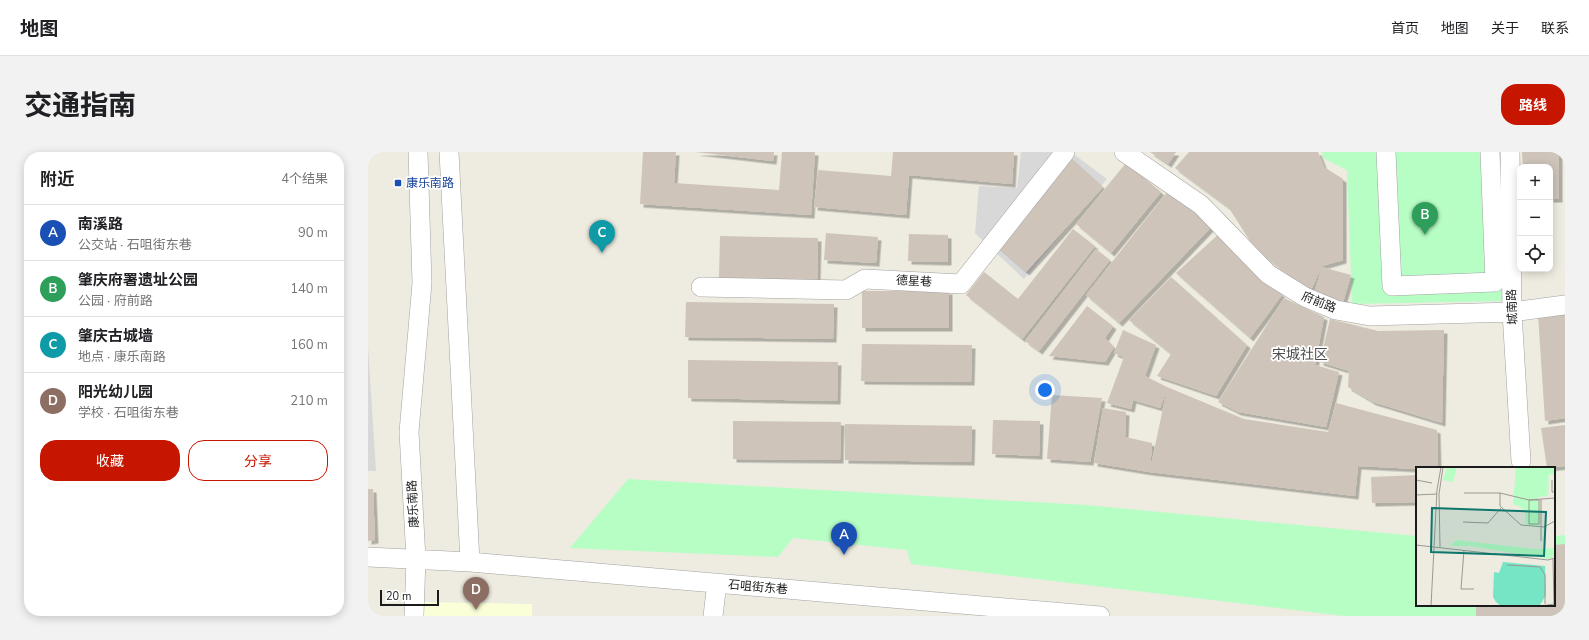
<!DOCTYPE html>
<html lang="zh">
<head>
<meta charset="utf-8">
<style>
	:root { --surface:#fff; --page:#f2f2f2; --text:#202124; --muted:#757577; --line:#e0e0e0; --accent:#c71600 }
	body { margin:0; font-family:"Nunito Sans","Noto Sans SC",sans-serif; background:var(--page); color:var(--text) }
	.controls { position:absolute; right:12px; top:12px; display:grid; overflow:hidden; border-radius:8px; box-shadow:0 2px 10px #0003 }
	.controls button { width:36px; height:36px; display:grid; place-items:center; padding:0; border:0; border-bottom:1px solid var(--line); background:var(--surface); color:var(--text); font:20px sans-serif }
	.scale { position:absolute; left:12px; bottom:10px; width:59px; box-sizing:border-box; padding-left:4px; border:2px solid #1b1b1b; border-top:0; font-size:11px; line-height:14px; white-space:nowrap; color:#1b1b1b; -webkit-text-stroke:3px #fff; paint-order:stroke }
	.you { position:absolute; left:677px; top:238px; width:14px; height:14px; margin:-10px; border:3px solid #fff; border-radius:50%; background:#1a73e8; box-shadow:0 0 0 6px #1a73e833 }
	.badge { display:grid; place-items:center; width:26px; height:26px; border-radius:50%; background:var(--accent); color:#fff; font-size:13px; font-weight:700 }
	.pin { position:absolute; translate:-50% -33px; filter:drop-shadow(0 1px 2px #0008) }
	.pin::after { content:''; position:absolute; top:21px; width:14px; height:12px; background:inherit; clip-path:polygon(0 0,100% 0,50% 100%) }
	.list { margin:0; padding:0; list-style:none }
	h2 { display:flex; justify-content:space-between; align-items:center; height:52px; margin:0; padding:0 16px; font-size:17px }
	h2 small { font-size:13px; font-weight:400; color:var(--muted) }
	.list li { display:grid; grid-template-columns:26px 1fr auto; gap:12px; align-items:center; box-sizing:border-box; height:56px; padding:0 16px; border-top:1px solid var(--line) }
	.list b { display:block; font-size:15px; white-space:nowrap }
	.list p { margin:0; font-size:13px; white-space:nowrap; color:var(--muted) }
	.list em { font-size:13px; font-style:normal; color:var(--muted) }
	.actions { display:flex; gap:8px; padding:12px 16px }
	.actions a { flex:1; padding:9px 0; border:1px solid var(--accent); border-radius:16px; text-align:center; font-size:14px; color:var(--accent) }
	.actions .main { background:var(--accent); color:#fff }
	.icon { flex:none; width:22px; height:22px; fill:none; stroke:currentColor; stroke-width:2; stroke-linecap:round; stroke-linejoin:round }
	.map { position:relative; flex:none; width:1197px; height:464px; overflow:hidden; border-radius:16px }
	header { display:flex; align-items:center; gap:24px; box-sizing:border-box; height:56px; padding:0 20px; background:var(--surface); border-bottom:1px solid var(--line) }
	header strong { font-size:19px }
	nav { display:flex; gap:22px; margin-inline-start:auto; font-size:14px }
	.intro { display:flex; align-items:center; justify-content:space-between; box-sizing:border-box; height:96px; padding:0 24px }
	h1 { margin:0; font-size:28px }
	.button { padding:10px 18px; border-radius:16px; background:var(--accent); color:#fff; font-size:14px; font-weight:700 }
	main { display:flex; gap:24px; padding:0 24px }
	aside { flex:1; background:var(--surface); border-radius:16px; box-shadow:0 2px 10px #0003 }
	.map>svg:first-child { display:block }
	.residential { fill:#d9d8d8 }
	.education { fill:#fbffd8 }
	.park { fill:#b7fec5 }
	.building { fill:#cec4b9; filter:url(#shadow) }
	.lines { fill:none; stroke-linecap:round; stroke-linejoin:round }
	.minor-casing { stroke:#a2a2a2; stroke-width:20 }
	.minor { stroke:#fff; stroke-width:19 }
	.transit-dot { fill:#1a4fb4; stroke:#fff; stroke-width:1.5 }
	.labels { text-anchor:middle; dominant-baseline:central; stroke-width:3.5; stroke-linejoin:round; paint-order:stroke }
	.transit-label { font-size:12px; fill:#164399; stroke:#fff; text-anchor:start }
	.street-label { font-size:12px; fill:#1b1b1b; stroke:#fff }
	.quarter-label { font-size:14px; fill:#4e4e4e; stroke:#fff }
	.inset-road { fill:none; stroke:#9a9891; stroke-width:1 }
	.view { fill:#0f766e; fill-opacity:0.15; stroke:#0f766e; stroke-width:2 }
	.inset-edge { fill:none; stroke:#1b1b1b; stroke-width:2 }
</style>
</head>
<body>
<header>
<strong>地图</strong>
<nav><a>首页</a><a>地图</a><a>关于</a><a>联系</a></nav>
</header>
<div class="intro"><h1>交通指南</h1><a class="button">路线</a></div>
<main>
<aside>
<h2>附近<small>4个结果</small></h2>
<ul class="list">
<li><span class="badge" style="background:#1a4fb4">A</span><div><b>南溪路</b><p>公交站 · 石咀街东巷</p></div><em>90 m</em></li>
<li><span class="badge" style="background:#2e9e5b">B</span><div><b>肇庆府署遗址公园</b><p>公园 · 府前路</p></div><em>140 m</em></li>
<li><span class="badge" style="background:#0f9aa8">C</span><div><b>肇庆古城墙</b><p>地点 · 康乐南路</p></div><em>160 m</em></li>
<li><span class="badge" style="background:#8d6e63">D</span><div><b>阳光幼儿园</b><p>学校 · 石咀街东巷</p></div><em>210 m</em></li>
</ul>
<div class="actions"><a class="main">收藏</a><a>分享</a></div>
</aside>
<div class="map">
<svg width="1197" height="464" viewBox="0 0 1197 464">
	<defs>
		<filter id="shadow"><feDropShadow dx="3.5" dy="3.5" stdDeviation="0" flood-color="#0004"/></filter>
	</defs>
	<rect width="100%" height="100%" fill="#eeebe0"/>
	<path class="residential" d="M 653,0 L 703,0 L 739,27 L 656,127 L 607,81 L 611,34 L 649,36 Z
		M 0,194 L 8,319 L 0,319 Z"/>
	<path class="education" d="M 53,450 L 164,452 L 164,464 L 53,464 Z"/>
	<path class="park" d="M 954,0 L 1126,0 L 1138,149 L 984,152 L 979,18 L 955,6 Z
		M 260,327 L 718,353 L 1049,384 L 1049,453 L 1186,453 L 1186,384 L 1197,383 L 1197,464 L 976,464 L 543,412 L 539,398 L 425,386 L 410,405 L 202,396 Z"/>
	<path class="building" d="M 275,0 L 308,0 L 306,31 L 411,38 L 414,0 L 447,0 L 443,63 L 272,52 Z
		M 327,0 L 406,0 L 405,9 Z
		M 525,0 L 646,0 L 644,32 L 541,23 L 538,63 L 446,55 L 450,18 L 523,24 Z
		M 782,0 L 808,0 L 800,12 Z
		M 821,0 L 950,0 L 956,15 L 975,27 L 975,108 L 954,114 L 943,138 L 922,124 L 887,97 L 861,56 L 807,16 Z
		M 1154,0 L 1191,0 L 1191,47 L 1182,47 L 1182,15 L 1155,15 Z
		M 703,6 L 735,35 L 658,120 L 626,92 Z
		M 758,11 L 793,40 L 743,101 L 708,72 Z
		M 800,39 L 847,71 L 751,171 L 718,143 Z
		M 705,77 L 727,94 L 654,187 L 598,143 L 616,120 L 650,147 Z
		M 853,80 L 914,143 L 882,186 L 808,121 Z
		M 458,81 L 510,85 L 508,111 L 456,108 Z
		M 541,82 L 580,83 L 580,110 L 540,109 Z
		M 352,84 L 450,86 L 449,129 L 351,126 Z
		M 728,97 L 742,108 L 671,199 L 657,189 Z
		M 954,115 L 983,123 L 975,150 L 946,141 Z
		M 803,125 L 879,193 L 848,244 L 789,224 L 803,202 L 761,168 Z
		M 494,139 L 581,139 L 581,176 L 494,176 Z
		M 916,146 L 956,165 L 947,213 L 971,220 L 958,275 L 870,260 L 850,250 Z
		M 318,150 L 466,152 L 465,187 L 317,185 Z
		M 719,154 L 745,174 L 737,186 L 746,195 L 737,210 L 681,204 Z
		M 1197,157 L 1197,266 L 1177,269 L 1170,163 Z
		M 962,167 L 1010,179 L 1076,178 L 1074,271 L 1005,250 L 980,235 L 981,219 L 952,210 Z
		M 755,178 L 788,193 L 777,224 L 799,235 L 876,267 L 960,280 L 968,251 L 1069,278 L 1070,316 L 1049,316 L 1049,317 L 990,314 L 987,344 L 781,320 L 726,311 L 735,256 L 758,260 L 757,285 L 784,291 L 782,318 L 799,237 L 792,256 L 765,248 L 763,257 L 739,251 L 756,205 L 746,201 Z
		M 494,192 L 604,193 L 603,230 L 493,229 Z
		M 320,208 L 470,210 L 469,249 L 320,246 Z
		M 684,243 L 734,246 L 722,310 L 679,307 Z
		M 625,268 L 672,269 L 671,304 L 624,302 Z
		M 365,269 L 473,270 L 472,308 L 365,307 Z
		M 477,272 L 604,274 L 603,310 L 477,308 Z
		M 1197,273 L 1197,314 L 1179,316 L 1173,276 Z
		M 1049,323 L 1049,350 L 1004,351 L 1003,325 Z
		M 0,337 L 5,337 L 7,388 L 0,389 Z
		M 1197,392 L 1197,464 L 1108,464 L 1108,453 L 1186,453 L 1186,393 Z"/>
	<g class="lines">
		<g class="minor-casing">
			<path id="minor" d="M 81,0 L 102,410
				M 756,0 L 833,53 L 900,122 L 937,145 L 968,158 L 1002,164 L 1144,160 L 1197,153
				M 1018,0 L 1024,134 L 1127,130 L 1122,0
				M 1142,0 L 1144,160 L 1153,309
				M 333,135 L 478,138 L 497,127 L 593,132 L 697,0
				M 0,405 L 102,410 L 732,464
				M 46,464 L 48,407 L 41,280 L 54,131 L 50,0
				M 345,464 L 349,431"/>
		</g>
		<use href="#minor" class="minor"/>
	</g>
	<rect class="transit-dot" x="26" y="27" width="8" height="8" rx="2"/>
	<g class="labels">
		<g class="transit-label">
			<text x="38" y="31">康乐南路</text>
		</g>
		<g class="street-label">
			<text transform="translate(546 129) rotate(3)">德星巷</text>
			<text transform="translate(951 150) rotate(22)">府前路</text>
			<text transform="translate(1144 155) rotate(-92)">城南路</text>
			<text transform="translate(45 352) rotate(-93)">康乐南路</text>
			<text transform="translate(390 435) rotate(5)">石咀街东巷</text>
		</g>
		<g class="quarter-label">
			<text x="932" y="202">宋城社区</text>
		</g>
	</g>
	<g transform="translate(1048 315)">
		<rect width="139" height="139" fill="#eeebe0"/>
		<path d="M 31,0 L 41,0 L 37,15 L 27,13 ZM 100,0 L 139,0 L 139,8 L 133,7 L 132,29 L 122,30 L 124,59 L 109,59 L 109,46 L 106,41 L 97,37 ZM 40,73 L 119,82 L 139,81 L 139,88 L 133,92 L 55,79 L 34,79 Z" fill="#b7fec5"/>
		<path d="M 87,95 L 129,99 L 130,128 L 124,138 L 85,139 L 80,135 L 77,130 L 78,105 L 83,106 Z" fill="#76e5c6"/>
		<path class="inset-road" d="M 0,13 L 16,16M 136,13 L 136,25 L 139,25M 48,26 L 84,26 L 113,33 L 139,31M 84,26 L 84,39 L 105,58 L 128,60 L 139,54M 0,28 L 21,27M 113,33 L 123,33 L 123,57 L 113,57 ZM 47,55 L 72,56 L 85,41M 125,74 L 125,32M 0,78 L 132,93 L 139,91M 24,80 L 23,27 L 27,0M 48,83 L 45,122 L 58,122M 137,92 L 138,139M 91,98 L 124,100 L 129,108 L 129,137M 15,139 L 21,23 L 25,0M 125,139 L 138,137"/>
		<path class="view" d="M 16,41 L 130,45 L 128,89 L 15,85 Z"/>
		<rect width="139" height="139" class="inset-edge"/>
	</g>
</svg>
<div class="controls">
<button>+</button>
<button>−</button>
<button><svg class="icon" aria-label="locate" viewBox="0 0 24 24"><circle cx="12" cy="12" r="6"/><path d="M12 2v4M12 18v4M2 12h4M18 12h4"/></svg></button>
</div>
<div class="scale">20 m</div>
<div class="you"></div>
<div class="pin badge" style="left:476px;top:403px;background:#1a4fb4">A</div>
<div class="pin badge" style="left:1057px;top:83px;background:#2e9e5b">B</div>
<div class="pin badge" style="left:234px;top:101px;background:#0f9aa8">C</div>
<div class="pin badge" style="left:108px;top:458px;background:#8d6e63">D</div>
</div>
</main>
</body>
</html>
